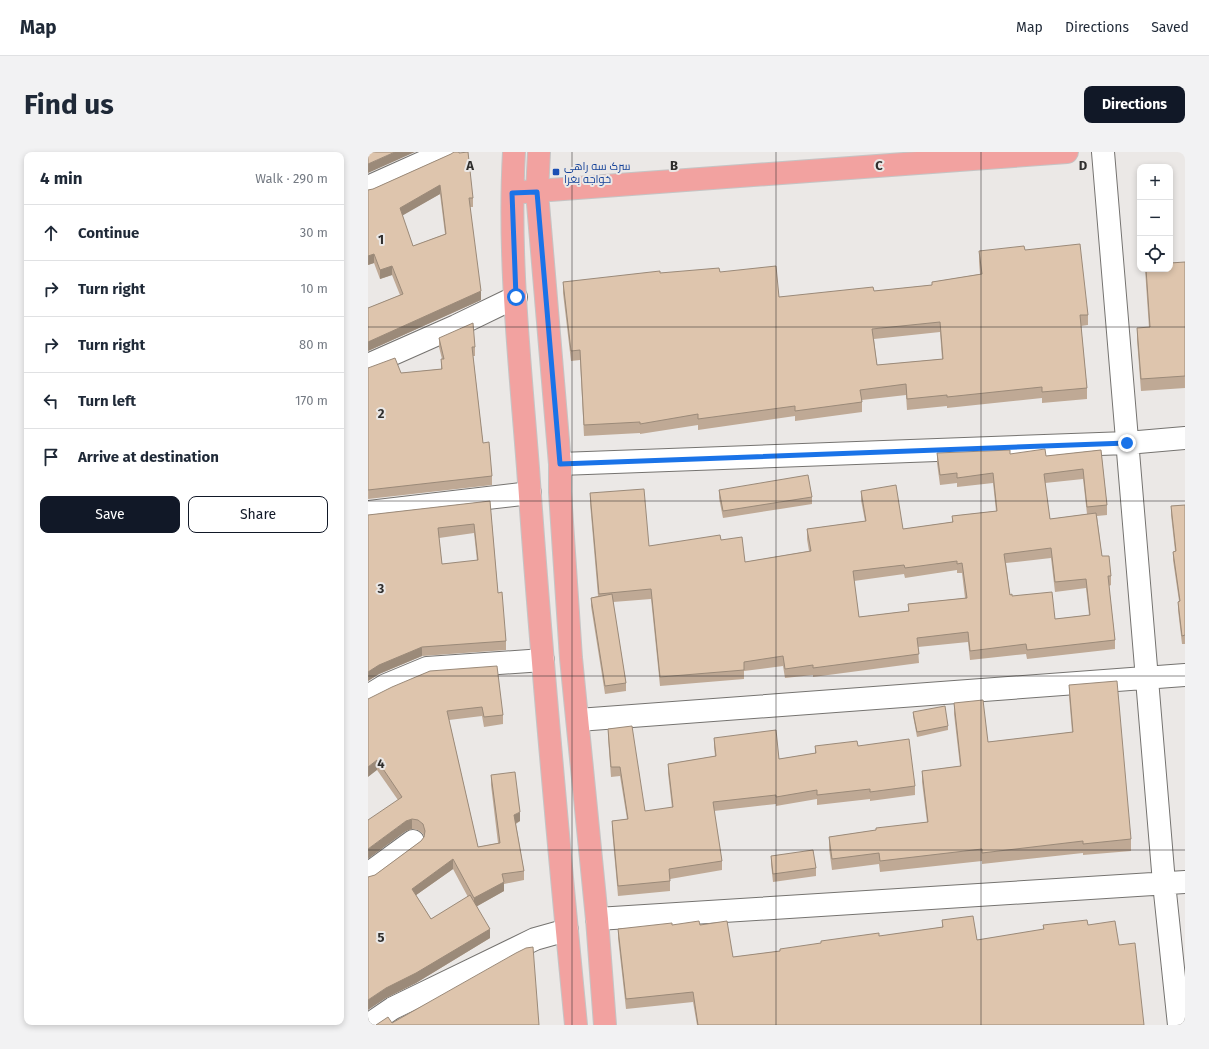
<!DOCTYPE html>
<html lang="en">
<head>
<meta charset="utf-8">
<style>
	:root { --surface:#fff; --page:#f2f2f3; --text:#1f2937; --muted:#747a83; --line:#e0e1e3; --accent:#111827 }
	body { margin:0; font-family:"Fira Sans",Cairo,sans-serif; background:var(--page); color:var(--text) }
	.controls { position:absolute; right:12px; top:12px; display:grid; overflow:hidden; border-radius:8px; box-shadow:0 2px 6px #0003 }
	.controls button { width:36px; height:36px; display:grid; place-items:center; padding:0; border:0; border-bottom:1px solid var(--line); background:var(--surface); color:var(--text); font:20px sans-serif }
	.stop { position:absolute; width:12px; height:12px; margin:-9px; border:3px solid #1a73e8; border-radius:50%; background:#fff }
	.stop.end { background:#1a73e8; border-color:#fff; box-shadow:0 1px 4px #0008 }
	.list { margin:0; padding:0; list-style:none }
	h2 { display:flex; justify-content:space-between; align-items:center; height:52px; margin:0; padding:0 16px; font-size:17px }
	h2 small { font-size:13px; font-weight:400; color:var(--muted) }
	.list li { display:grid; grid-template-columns:26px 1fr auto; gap:12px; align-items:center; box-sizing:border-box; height:56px; padding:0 16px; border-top:1px solid var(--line) }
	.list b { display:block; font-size:15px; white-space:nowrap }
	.list em { font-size:13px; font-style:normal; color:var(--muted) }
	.actions { display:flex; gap:8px; padding:12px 16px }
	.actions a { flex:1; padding:9px 0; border:1px solid var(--accent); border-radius:8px; text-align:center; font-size:14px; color:var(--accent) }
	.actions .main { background:var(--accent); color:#fff }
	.icon { flex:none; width:22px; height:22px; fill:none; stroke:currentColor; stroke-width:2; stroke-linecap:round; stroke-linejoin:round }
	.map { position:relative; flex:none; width:817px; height:873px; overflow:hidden; border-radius:8px }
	header { display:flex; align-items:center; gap:24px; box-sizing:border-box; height:56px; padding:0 20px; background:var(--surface); border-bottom:1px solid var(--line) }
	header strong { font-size:19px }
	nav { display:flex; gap:22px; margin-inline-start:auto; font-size:14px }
	.intro { display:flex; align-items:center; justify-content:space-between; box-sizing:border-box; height:96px; padding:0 24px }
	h1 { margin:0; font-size:28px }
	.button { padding:10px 18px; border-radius:8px; background:var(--accent); color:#fff; font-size:14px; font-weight:700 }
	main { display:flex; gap:24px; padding:0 24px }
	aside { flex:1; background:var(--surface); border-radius:8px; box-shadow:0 2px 6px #0003 }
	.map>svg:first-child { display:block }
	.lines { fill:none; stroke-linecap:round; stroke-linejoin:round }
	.minor-casing { stroke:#757370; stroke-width:24 }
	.major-casing { stroke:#c5c4c4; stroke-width:24 }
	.minor { stroke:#fff; stroke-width:22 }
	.major { stroke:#f2a2a0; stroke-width:22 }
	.wall { fill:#bfa995; fill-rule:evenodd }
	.shaded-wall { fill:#9b8a79 }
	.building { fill:#dec5ad; stroke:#9b8a79; fill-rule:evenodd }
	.route { stroke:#1a73e8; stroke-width:5 }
	.grid { fill:none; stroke:#2f2e2d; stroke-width:1; stroke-opacity:0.55 }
	.transit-dot { fill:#1a4fb4; stroke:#ebe8e6; stroke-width:1.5 }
	.labels { text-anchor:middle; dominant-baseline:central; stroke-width:4; stroke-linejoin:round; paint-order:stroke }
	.transit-label { font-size:11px; fill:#164399; stroke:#ebe8e6; text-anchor:start }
	.grid-label { font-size:13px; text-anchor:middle; font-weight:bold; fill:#2f2e2d; stroke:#ebe8e6; stroke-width:4; stroke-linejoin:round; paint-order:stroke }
</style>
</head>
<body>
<header>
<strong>Map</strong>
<nav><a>Map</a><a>Directions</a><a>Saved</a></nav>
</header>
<div class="intro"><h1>Find us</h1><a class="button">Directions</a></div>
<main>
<aside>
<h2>4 min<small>Walk · 290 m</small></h2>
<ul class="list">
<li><svg class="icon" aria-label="ahead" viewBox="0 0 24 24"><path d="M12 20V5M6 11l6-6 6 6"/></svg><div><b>Continue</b></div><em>30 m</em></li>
<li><svg class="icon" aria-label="right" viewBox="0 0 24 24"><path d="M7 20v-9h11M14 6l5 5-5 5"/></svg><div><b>Turn right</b></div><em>10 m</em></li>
<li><svg class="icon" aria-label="right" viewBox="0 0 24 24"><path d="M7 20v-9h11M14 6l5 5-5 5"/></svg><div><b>Turn right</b></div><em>80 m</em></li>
<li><svg class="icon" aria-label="left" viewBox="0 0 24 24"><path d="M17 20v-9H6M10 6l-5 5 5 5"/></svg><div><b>Turn left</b></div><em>170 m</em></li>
<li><svg class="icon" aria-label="arrive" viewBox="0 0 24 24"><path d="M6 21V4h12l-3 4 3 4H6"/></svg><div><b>Arrive at destination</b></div></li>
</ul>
<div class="actions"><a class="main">Save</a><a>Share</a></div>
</aside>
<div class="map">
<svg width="817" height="873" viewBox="0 0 817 873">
	<rect width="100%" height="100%" fill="#ebe8e6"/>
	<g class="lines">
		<g class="minor-casing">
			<path id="minor" d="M 735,0 L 796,731 L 811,873
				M 0,35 L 78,0
				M 0,213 L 88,174 L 148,145
				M 192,312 L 759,291 L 817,286
				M 0,360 L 162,341
				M 0,544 L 18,533 L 59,516 L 175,508
				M 210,568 L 817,523
				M 0,722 L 45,689
				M 229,767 L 817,730
				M 0,873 L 25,856 L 167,787 L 199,778"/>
		</g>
		<g class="major-casing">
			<path id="major" d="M 146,0 C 140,105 152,211 160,316 C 173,502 190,688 208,873
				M 171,0 L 169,40 L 192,312 L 192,340 L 203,506 L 229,767 L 237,873
				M 155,40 L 699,0"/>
		</g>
		<use href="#minor" class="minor"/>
		<use href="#major" class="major"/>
	</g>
	<path class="wall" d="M 83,2 L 105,46 L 105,55 L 102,55 L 113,148 L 0,199 L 0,156 L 32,143 L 24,123 L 12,127 L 6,111 L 0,113 L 0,38 L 5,37 ZM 72,42 L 77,82 L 45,94 L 34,63 Z
		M 657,98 L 720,163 L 720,173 L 713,174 L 719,236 L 719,247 L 674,251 L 674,246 L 579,256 L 579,254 L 539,258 L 538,243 L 494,248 L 494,260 L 427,269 L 427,264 L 330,278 L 330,273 L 272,282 L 272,281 L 216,284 L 212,208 L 203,209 L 195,141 L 195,130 L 292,121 L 352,120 L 411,145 L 506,139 L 564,133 L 564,130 L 612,122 L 611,110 L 611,99 ZM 572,180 L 574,207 L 509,213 L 506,187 Z
		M 817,110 L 817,236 L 773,239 L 769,188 L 769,176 L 781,176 L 777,117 L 802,117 Z
		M 71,186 L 107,195 L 107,204 L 105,204 L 115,291 L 124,324 L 124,333 L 0,347 L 0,216 L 33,221 L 73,217 L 73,207 L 74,207 L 71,195 Z
		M 733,298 L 739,353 L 739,363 L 729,364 L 734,404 L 743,424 L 743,433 L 741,434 L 747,488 L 747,497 L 659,507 L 658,502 L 602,508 L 600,490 L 550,495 L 551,511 L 445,525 L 445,523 L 417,526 L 415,514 L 376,519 L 376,527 L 292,534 L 283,447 L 245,450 L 258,531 L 258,539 L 237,542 L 223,454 L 223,446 L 230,444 L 222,351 L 222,341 L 281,394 L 353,388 L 377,410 L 441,399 L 439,387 L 439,377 L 497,369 L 493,348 L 493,339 L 535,377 L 584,370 L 584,364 L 628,359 L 625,331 L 589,335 L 589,331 L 572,333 L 569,311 L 569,301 L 642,302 L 678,304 ZM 715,327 L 719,362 L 682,367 L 677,331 ZM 683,406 L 687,440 L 718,436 L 721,463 L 687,467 L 642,443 L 638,411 ZM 589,418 L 589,421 L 594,421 L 597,446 L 540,452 L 540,459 L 491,465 L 486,429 L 536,422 L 537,426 Z
		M 351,338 L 444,345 L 444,352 L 355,366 L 351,346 Z
		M 122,349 L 130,441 L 138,489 L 138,498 L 54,504 L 11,522 L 0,529 L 0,363 ZM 106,381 L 109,409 L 74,412 L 71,386 Z
		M 817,353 L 817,492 L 814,492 L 810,458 L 810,450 L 811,449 L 805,408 L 805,400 L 807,399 L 803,363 L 803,354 Z
		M 62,519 L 135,563 L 135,572 L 116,575 L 114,564 L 81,568 L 110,695 L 130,691 L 123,633 L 123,623 L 152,669 L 148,672 L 156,719 L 156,728 L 136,732 L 136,739 L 109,754 L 122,786 L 48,831 L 18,846 L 1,725 L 7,723 L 53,689 L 56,685 L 55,682 L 50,678 L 44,677 L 38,679 L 30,648 L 9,618 L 1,547 ZM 85,717 L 100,745 L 63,767 L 48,743 Z
		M 701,533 L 763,687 L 763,699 L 715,703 L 715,701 L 614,712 L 614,709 L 512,720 L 511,712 L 464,718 L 461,696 L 461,685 L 508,678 L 559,670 L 554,630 L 554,619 L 592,614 L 586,562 L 586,551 L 620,590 L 704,580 L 701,544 Z
		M 545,560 L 580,574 L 580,578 L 549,585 L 545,564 Z
		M 240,577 L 277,659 L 304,656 L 300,621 L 300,612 L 347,604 L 346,595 L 346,586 L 411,607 L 447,601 L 447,594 L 490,594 L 547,634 L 547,643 L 502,649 L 502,647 L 449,653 L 449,647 L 408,654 L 408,652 L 346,659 L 354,709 L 354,718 L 302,727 L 302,739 L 250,744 L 244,678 L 244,669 L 259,667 L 252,624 L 243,625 L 240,586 Z
		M 403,704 L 448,716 L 448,724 L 405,730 L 403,712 Z
		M 574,768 L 609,788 L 675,778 L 675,773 L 720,773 L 751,793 L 776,873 L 329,873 L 325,850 L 258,857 L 250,786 L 250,777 L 304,773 L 332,773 L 365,805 L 412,799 L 574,775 Z"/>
	<path class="shaded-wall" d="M 27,0 L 47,0 L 0,21 L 0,12 Z
		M 72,33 L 72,42 L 32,65 L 32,56 Z
		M 6,102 L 6,111 L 0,113 L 0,104 Z
		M 24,114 L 24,123 L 12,127 L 12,118 Z
		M 113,139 L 113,148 L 0,199 L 0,190 Z
		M 54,495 L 54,504 L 11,522 L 0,529 L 0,520 L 11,513 Z
		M 9,608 L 9,618 L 0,625 L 0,615 Z
		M 152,660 L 152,669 L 146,672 L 146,663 Z
		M 44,667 L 44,677 L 38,679 L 0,707 L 0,697 L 38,669 Z
		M 85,707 L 85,717 L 44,746 L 44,737 Z
		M 136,730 L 136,739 L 106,756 L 106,746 Z
		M 122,777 L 122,786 L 48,831 L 18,846 L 0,858 L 0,848 L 18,836 Z"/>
	<path class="building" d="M 0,0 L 27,0 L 0,12 Z
		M 86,0 L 91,0 L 91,1 L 100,0 L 105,46 L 101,46 L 113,139 L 0,190 L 0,156 L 35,142 L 24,114 L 12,118 L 6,102 L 0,104 L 0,38 L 5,37 L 83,2 ZM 72,33 L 78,82 L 45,94 L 32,56 Z
		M 712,92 L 720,163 L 712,163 L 719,236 L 674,240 L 674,235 L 579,245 L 579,243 L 539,247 L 538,232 L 492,238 L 494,250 L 427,259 L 427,254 L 330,267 L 330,262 L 272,272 L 272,270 L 216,273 L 212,198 L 203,199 L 195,130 L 292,119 L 292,121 L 351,116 L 352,120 L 408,114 L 411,145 L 505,135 L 506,139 L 564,133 L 564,130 L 614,122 L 611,99 L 656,94 L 657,98 ZM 572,170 L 575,207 L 509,213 L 504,177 Z
		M 817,110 L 817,224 L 773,227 L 769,176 L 782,175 L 778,117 L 802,117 L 802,111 Z
		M 105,171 L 107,195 L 104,195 L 115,291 L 121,290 L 124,324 L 0,338 L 0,216 L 27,206 L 33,221 L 74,217 L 73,207 L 76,207 L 71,186 Z
		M 677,297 L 678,304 L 733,298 L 739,353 L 719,355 L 715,317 L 676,322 L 682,367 L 728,361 L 734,404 L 741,404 L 743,424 L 740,424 L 747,488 L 659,498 L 658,492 L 602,499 L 600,480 L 549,486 L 551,502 L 445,516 L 445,513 L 417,517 L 415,504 L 376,510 L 376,518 L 292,525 L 283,437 L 231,442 L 222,341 L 276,337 L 281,394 L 352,383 L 353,388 L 374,385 L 377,410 L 443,399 L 439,377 L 498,369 L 493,339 L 528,333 L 535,377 L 585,370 L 584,364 L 629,359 L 625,321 L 589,326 L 589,321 L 572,323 L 569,301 L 642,298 L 642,302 ZM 683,396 L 687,430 L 718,427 L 722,463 L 687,467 L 684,440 L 644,444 L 644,442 L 642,443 L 636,402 ZM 589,409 L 589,412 L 594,411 L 599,446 L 540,452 L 541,459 L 491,465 L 485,419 L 536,413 L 537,416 Z
		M 440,323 L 444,345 L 355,359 L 351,338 Z
		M 122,349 L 130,441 L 134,440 L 138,489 L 54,495 L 11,513 L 0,520 L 0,363 ZM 106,372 L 110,408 L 74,412 L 70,376 Z
		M 817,353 L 817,483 L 814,484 L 810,450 L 812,449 L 805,400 L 808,399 L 803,354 Z
		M 244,442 L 258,531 L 237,534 L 223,446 Z
		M 129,514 L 135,563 L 116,565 L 114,555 L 79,559 L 110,695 L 132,691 L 123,623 L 147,620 L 152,660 L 146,663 L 156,719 L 134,722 L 136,730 L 106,746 L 85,707 L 44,737 L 63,767 L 102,743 L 122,777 L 48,821 L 18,836 L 0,848 L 0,725 L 7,723 L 53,689 L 56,685 L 57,679 L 55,672 L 50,668 L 44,667 L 38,669 L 0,697 L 0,668 L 34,645 L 9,608 L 0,615 L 0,547 L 24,535 L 62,519 Z
		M 749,529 L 763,687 L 715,692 L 715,689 L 614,701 L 614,697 L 512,709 L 511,701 L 464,707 L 461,685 L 508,678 L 508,676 L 560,670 L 554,619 L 593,614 L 586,551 L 615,548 L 620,590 L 705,580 L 701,533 Z
		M 577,554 L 580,574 L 549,580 L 545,560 Z
		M 264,574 L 277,659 L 305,655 L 300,612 L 348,604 L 346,586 L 408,578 L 411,607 L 448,601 L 447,594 L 489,589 L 490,594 L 541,587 L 547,634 L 502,640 L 502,637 L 449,643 L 449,638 L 408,645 L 408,643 L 345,650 L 354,709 L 301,717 L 302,729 L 250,734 L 244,669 L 260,667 L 252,615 L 243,615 L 240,577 Z
		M 445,698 L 448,716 L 405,722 L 403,704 Z
		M 605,764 L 609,788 L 676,777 L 675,773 L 719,768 L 720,773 L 747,769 L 751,793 L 767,791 L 776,873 L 330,873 L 325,840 L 258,847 L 250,777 L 304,771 L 304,773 L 331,769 L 332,773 L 359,769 L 365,805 L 412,799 L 412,797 L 453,791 L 453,789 L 511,781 L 511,784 L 575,775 L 574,768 Z
		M 165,795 L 171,873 L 8,873 L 20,865 L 24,871 L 148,801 L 158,796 Z"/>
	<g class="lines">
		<path class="route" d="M 148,145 L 144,41 L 169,40 L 192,312 L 759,291"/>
	</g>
	<path class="grid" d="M 204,0 L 204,873M 408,0 L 408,873M 613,0 L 613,873M 0,175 L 817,175M 0,349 L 817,349M 0,524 L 817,524M 0,698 L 817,698"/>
	<rect class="transit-dot" x="184" y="16" width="8" height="8" rx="2"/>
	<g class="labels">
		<g class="transit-label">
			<text x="196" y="14">سرک سه راهی<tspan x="196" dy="13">خواجه بغرا</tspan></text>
		</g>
	</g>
	<g class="grid-label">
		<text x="102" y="18">A</text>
		<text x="306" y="18">B</text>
		<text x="511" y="18">C</text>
		<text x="715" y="18">D</text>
		<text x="13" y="92">1</text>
		<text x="13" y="266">2</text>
		<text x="13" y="441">3</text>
		<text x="13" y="616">4</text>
		<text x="13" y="790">5</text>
	</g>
</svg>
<div class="controls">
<button>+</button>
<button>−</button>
<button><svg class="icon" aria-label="locate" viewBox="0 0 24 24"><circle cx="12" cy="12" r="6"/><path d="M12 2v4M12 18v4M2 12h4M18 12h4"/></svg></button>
</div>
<div class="stop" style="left:148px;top:145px"></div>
<div class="stop end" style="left:759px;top:291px"></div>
</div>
</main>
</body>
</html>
